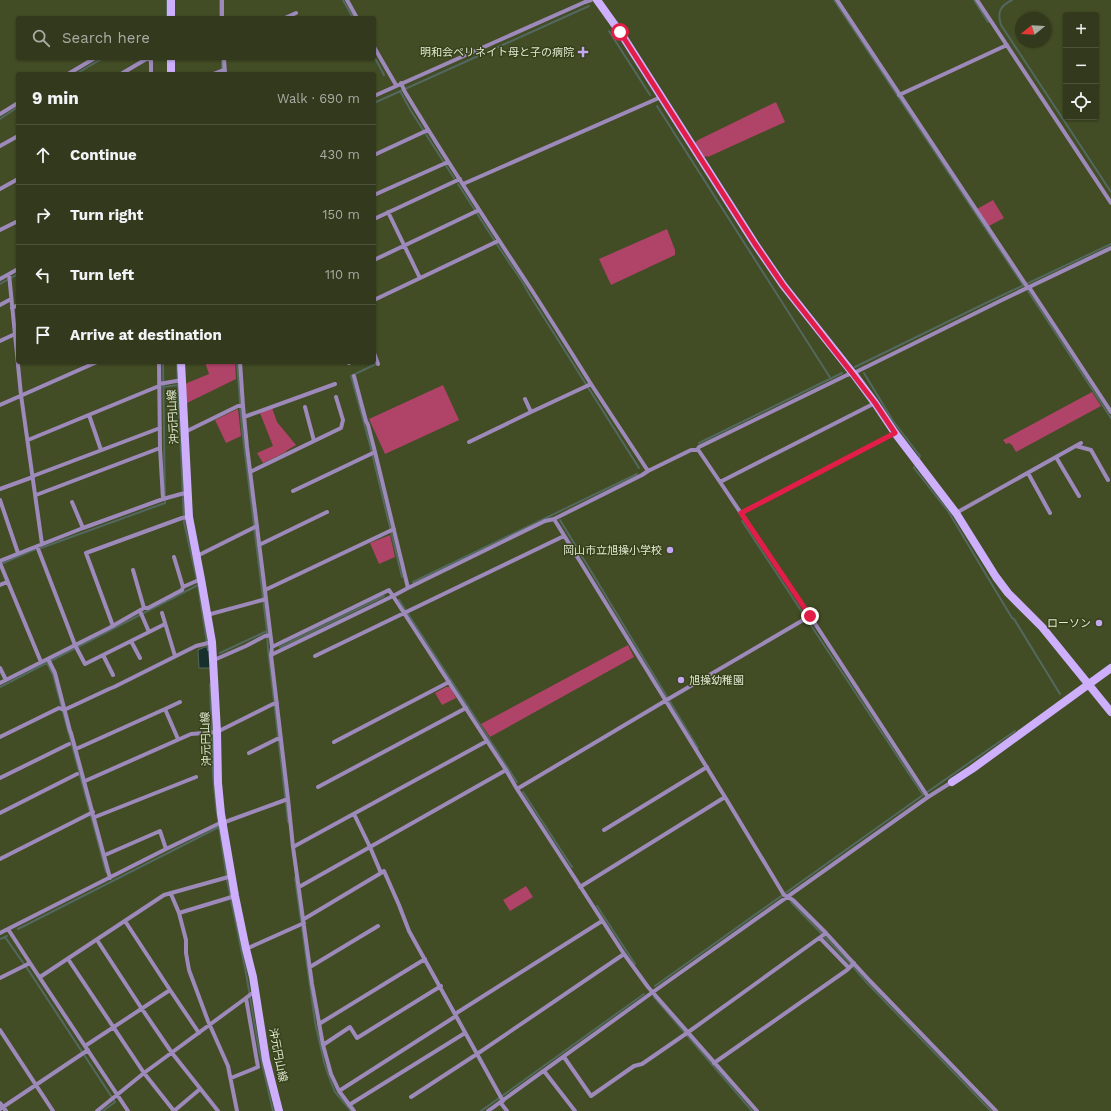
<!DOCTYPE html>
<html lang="en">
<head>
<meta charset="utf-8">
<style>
	:root { --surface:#32391c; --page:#3d4429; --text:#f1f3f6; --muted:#a8aca3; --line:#4d533b }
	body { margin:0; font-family:"Work Sans","Noto Sans JP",sans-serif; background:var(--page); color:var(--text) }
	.controls { position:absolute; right:12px; top:12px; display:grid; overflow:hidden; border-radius:4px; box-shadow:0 1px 3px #0004 }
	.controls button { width:36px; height:36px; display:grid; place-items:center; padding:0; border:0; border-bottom:1px solid var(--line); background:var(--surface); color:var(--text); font:20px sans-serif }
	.compass { position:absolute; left:1015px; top:12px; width:36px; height:36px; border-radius:50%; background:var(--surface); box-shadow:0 1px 3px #0004; rotate:252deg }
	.stop { position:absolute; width:12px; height:12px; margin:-9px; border:3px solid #e11d48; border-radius:50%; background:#fff }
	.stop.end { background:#e11d48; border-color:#fff; box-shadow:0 1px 4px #0008 }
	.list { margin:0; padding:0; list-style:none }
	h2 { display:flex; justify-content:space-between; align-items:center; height:52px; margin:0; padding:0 16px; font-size:17px }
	h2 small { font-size:13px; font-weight:400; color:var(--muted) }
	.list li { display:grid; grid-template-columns:26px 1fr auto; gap:12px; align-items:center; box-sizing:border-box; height:60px; padding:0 16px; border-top:1px solid var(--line) }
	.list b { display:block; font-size:15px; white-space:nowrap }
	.list em { font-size:13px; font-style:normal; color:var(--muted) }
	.icon { flex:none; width:22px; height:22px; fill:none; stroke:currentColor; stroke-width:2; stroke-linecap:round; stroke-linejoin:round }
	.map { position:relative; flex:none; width:1111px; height:1111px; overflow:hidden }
	.search { position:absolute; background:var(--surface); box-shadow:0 1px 3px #0004; left:16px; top:16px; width:360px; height:44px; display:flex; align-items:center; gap:10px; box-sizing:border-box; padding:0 14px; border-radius:4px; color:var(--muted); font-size:15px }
	.panel { position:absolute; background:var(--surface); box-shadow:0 1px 3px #0004; left:16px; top:72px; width:360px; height:292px; border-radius:4px }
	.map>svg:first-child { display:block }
	.green { fill:#b04368 }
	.water { fill:#16302c; stroke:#53685e }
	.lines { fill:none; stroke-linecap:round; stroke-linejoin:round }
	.stream { stroke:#53685e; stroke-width:2 }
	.street { stroke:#9d8abb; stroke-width:4 }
	.secondary { stroke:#cdaffc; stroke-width:8 }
	.route { stroke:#e11d48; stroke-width:5 }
	.poi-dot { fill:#c4a7f1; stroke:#37421b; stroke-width:1.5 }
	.labels { text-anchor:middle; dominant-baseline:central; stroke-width:3; stroke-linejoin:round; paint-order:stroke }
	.poi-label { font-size:11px; fill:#e1e9d2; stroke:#37421b; text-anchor:end }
	.street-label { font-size:11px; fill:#e1e9d2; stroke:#37421b }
</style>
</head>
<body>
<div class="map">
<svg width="1111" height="1111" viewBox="0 0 1111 1111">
	<rect width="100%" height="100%" fill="#424c25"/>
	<path class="green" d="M 776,102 L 785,122 L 708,157 L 707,156 L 704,157 L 695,143 L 698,140 Z
		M 993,200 L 1004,218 L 989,226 L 977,209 Z
		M 667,229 L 675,250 L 675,255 L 611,285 L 599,259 Z
		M 205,362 L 235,362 L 236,379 L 187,403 L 184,387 L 187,383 L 209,374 Z
		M 443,385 L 459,420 L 385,454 L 369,419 Z
		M 1092,392 L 1101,406 L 1016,452 L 1012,445 L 1009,443 L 1006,444 L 1003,440 Z
		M 272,408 L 277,422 L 296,445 L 286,451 L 286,452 L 263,463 L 257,453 L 273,446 L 260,413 Z
		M 238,409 L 241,436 L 226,443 L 215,420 Z
		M 390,535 L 395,557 L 379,564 L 370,543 Z
		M 628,645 L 634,657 L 490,737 L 481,724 Z
		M 446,687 L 450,687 L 456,698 L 442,705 L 435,693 Z
		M 526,886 L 533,897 L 510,911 L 503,900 Z"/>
	<path class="water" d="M 205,647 L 210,647 L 212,668 L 199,668 L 198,650 Z"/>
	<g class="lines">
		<path class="stream" d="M 167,0 L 167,18
			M 220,0 L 220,18
			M 343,0 L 353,18
			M 834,0 L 1023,285
			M 974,0 L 988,22
			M 1012,0 C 1000,6 997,12 1001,25 L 1111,192
			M 609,31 L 650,95
			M 374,56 L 384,75
			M 222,58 L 222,74
			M 76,74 L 103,58
			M 400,91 L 411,111 L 454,178
			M 374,103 L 589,6
			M 657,106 L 831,379
			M 0,119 L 18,107
			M 458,184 L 498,246 L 523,283 L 529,294 L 639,468
			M 0,284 L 18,274
			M 1028,291 L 1111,418
			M 374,360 L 376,364 L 351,376 L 370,445 L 402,577
			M 177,362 L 184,522 L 198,585 L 208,650
			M 237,362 L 242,429 L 267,631 L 268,650 L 288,822
			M 855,367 L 988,302 L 1111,244
			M 864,373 L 893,421 L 920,456 L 919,458
			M 163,387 L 178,385
			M 699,443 L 842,373
			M 914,467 L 914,468 L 948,511 L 1012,618 L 1014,619 L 1060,694
			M 560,520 L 698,748
			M 742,521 L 923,795
			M 41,548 L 165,503 L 163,362
			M 3,563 L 36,549
			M 413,582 L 637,474
			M 399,600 L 517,782
			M 280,647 L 384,596
			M 220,653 L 267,631
			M 47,663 L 53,675 L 106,872
			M 210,684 L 213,776 L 216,806 L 227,880 L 246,973 L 259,1050 L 273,1111
			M 0,687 L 198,585
			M 523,792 L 572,867
			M 295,878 L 301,921
			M 791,902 L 849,962 L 868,984 L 991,1111
			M 597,906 L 635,964
			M 302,928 L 315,1022 L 324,1062 L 329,1077 L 335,1092 L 351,1111
			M 18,929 L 219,827
			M 5,937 L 29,971 L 115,1102 L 103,1111
			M 0,939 L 7,936
			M 655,986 L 923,795 L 1015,731
			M 654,997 L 752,1111
			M 481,1111 L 644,994"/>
		<path class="street" d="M 222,0 L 222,18
			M 347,0 L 357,18
			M 837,0 L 1028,288
			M 977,0 L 1111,203
			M 285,18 L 296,13
			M 374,47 L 396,85
			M 148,58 L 151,61 L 151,74
			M 224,58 L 225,74
			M 68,74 L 95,58
			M 121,74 L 148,58
			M 213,74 L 221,71 L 225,70
			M 401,83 L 405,92 C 445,158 488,224 531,289 C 551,320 571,352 591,384 L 531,412
			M 899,95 L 1007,45
			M 374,96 L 585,2 L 591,0
			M 0,114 L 18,103
			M 0,146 L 18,136
			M 374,155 L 428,130
			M 463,184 L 661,97
			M 0,189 L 18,179
			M 374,195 L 448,162
			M 388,212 L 420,278
			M 374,219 L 460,179
			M 0,230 L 18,221
			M 374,260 L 479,210
			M 9,274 L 21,395 L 42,544
			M 0,279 L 18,269
			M 1029,287 L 1111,412
			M 374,300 L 498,241
			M 0,305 L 11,299
			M 12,308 L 18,305
			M 0,341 L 15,334
			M 374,353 L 378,364
			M 159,362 L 160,448 L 163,499 L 181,494 L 187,493
			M 348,362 L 349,363
			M 159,384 L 182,380
			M 591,384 L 648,471 L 691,450 L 697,450 L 699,447 L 847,375 L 856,372 L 1002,300 L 1111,248
			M 0,405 L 97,362
			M 305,407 L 314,441
			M 89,415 L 101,450
			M 244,417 L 335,384
			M 185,432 L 238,406 L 243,406 L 240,362
			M 28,440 L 159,386
			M 469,442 L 531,412 L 525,399
			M 1076,446 L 1091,450 L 1108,480
			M 697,450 L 699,451 L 720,482 L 875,403
			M 375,452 L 408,588 L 545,521 L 554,519 L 725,797
			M 1056,457 L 1079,496
			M 250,472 L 341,428 L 343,420 L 336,397
			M 1028,473 L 1050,513
			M 33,476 L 160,428
			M 0,489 L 33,477
			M 293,491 L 375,452 L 368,425 L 366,421 L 354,376
			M 36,495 L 160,448
			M 0,500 L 18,553
			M 72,502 L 83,528
			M 741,513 L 895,433
			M 956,513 L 1081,443
			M 554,519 L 642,475 L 648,471
			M 259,545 L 327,512
			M 37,546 L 75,645 L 85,664 L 165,624
			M 197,556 L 257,526
			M 174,557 L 183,587
			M 0,561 L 83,528 L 163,499
			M 0,563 L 41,662
			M 133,570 L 144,608
			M 0,585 L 7,582
			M 265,590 L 394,529
			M 140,611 L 149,632
			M 162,613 L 175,656
			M 207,615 L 266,599
			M 810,616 L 928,797 L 952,782
			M 113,626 L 86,553 L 182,518 L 189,517
			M 131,641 L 140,658
			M 272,647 L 389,590 L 393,596 L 408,588
			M 103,655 L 113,675
			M 271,655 L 393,596 L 487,741 L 293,847
			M 315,656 L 564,536
			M 48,659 L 55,673 L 70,731 L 71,733 L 110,878
			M 214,660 L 246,646 L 265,636 L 270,635
			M 0,668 L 6,680
			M 0,683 L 109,628 L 144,608 L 148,608 L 182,590 L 183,587 L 201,579
			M 165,709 L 178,739
			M 0,737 L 59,708 L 64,710 L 109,689 L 114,687 L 196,646 L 212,642
			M 334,742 L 449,682
			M 76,749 L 165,709 L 180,702
			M 249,753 L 277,739 L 281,739
			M 506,770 L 517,789 L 624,954 L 648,987 L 757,1111
			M 0,778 L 69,744
			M 85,781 L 191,734 L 217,732 L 273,704 L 277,703
			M 318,787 L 466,708
			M 517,789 L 670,698 L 810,616 L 720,482
			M 288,799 L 293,847 L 312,984 L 323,1045 L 331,1074 L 339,1091 L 354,1111
			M 0,813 L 77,774
			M 354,814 L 370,847 L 506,770 L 487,741
			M 95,817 L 196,777
			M 604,830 L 707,767
			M 105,855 L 160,831 L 166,849
			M 0,859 L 93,812
			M 381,873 L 384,871 L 399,905 L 409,931 L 503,1101
			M 299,887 L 370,847 L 381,873 L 304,919
			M 580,887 L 725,797 L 784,895 L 793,900 L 826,933 L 870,981 L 996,1111
			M 171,894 L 179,913 L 186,940 L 186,953 L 189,970 L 208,1021 L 228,1066 L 237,1111
			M 179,913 L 235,896
			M 125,921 L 170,990 L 199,1033
			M 8,929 L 30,963 L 128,1111
			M 0,933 L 166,849 L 218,824 L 225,822 L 288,799 L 271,655 L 272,647 L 247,447 L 243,406
			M 820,938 L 849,968
			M 97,940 L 142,1009 L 172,1053 L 218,1111
			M 246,949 L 304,923
			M 68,959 L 144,1073 L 174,1111
			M 310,967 L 378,926
			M 40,977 L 164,895 L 232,876
			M 0,978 L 30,963
			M 455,1014 L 602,921
			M 319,1024 L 425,959
			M 0,1030 L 53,1111
			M 323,1045 L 350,1027 L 357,1038 L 441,986
			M 85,1046 L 170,990
			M 564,1057 L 591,1096 L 634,1066 L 642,1064 L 687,1033 L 826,933
			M 714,1063 L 847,970 L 854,963
			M 544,1071 L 575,1111
			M 231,1078 L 258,1067 L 246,998
			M 339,1091 L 456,1016
			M 411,1097 L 477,1054 L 624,954
			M 500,1102 L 507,1111
			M 0,1103 L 6,1111
			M 349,1105 L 465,1033
			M 0,1109 L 88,1050
			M 97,1111 L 144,1073 L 246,998 L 251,994 L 255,993
			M 174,1111 L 200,1089
			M 488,1111 L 653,992 L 928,797"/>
		<path class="secondary" d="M 597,0 L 622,35 L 755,244 L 783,285 L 855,376 L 875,403 L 895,433 L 956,513 L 996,577 L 1008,593 L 1042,627 L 1111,712
			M 171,18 L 171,0
			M 171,58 L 171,74
			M 181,362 L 189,517 L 201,579 L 212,642 L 217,732 L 218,783 L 221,814 L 235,896 L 246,949 L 253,977 L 266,1060 L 279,1111
			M 952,782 L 972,769 L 1111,668"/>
	</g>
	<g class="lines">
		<path class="route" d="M 620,32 L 755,244 L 783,285 L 852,373 L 875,403 L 895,433 L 741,513 L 810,616"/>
	</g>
	<g class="poi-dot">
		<path d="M581 46h4v4h4v4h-4v4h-4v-4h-4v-4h4z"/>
		<circle cx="670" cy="550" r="4"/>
		<circle cx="1099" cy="623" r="4"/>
		<circle cx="681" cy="680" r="4"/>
	</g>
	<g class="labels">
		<g class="poi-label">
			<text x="574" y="52">明和会ペリネイト母と子の病院</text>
			<text x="662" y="550">岡山市立旭操小学校</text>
			<text x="1091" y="623">ローソン</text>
			<text x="689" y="680" text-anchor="start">旭操幼稚園</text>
		</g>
		<g class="street-label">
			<text transform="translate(173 417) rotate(-93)">沖元円山線</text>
			<text transform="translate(206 739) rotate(-92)">沖元円山線</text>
			<text transform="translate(278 1055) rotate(79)">沖元円山線</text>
		</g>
	</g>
</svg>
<div class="controls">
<button>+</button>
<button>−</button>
<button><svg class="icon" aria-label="locate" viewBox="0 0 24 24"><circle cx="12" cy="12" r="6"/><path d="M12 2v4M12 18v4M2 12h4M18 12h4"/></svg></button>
</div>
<svg class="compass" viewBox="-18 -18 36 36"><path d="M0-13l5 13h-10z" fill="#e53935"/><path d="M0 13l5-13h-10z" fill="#a8aca3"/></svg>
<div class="stop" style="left:620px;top:32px"></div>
<div class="stop end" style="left:810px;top:616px"></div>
<div class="search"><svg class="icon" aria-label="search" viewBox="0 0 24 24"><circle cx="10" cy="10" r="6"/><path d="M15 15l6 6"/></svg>Search here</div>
<section class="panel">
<h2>9 min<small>Walk · 690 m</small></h2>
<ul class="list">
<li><svg class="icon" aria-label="ahead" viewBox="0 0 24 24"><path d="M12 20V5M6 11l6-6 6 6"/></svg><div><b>Continue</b></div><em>430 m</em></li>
<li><svg class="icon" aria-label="right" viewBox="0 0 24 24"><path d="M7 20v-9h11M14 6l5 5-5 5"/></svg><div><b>Turn right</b></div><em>150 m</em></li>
<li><svg class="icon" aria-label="left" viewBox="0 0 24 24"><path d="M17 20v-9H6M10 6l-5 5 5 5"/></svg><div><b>Turn left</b></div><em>110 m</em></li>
<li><svg class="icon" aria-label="arrive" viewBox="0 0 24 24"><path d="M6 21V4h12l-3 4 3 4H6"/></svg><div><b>Arrive at destination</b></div></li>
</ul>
</section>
</div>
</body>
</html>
